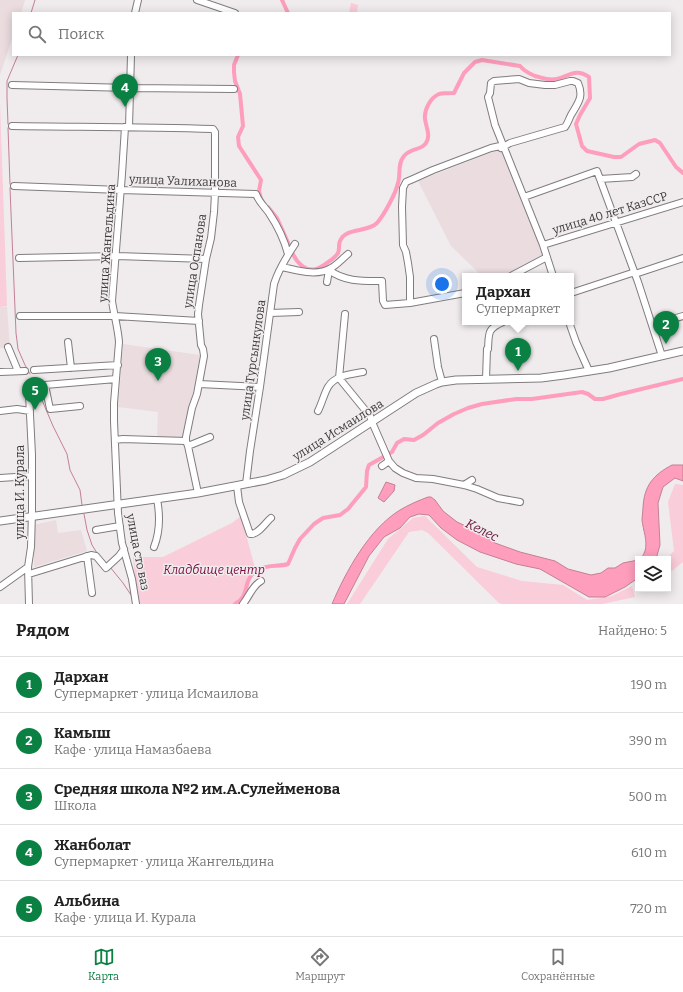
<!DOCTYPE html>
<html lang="ru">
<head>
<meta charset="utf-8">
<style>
	:root { --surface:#fff; --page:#f2f2f2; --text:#222; --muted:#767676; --line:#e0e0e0; --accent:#0b8043 }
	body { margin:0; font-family:Bitter,serif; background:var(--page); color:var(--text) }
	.controls { position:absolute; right:12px; bottom:12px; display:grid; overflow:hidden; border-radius:0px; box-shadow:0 2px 10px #0003 }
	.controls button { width:36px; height:36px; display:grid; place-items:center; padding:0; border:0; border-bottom:1px solid var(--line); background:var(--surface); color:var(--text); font:20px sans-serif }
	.you { position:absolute; left:442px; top:284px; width:14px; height:14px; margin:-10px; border:3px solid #fff; border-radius:50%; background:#1a73e8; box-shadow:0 0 0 6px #1a73e833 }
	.badge { display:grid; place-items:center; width:26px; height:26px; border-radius:50%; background:var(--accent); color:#fff; font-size:13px; font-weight:700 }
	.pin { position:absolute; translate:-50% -33px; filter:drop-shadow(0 1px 2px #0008) }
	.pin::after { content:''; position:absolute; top:21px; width:14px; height:12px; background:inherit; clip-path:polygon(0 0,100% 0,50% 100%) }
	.popup { position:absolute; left:462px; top:273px; width:112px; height:52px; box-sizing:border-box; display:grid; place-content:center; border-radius:0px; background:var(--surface); filter:drop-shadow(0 1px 3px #0005); font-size:13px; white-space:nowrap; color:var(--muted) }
	.popup b { font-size:15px; color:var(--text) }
	.popup::after { content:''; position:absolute; left:50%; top:100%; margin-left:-8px; border:8px solid transparent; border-top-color:var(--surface) }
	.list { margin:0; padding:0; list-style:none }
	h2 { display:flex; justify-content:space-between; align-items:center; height:52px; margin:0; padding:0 16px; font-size:17px }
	h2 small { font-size:13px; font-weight:400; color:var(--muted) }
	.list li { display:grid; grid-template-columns:26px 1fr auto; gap:12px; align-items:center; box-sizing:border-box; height:56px; padding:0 16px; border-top:1px solid var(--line) }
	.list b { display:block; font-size:15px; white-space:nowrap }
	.list p { margin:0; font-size:13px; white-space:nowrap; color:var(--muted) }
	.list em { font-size:13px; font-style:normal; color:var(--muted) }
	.icon { flex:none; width:22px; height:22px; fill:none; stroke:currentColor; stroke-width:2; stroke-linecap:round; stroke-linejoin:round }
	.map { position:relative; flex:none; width:683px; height:604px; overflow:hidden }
	.search { position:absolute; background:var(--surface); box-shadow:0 2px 10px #0003; left:12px; right:12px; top:12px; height:44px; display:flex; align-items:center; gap:10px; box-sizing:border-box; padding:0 14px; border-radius:0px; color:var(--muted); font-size:15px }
	.sheet { height:332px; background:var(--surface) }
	nav { display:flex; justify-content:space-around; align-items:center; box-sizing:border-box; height:56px; border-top:1px solid var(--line); background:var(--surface); font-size:11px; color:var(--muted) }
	nav a { display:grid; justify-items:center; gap:2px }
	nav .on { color:var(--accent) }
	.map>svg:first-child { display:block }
	.built { fill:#eadcdf }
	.green { fill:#f9cdd9 }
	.water { fill:#fe9ebc; stroke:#c48095 }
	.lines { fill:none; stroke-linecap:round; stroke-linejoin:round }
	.stream { stroke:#c48095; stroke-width:1 }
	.canal { stroke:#fe9ebc; stroke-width:4 }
	.minor-casing { stroke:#817c7e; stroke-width:8 }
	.major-casing { stroke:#817c7e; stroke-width:9 }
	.minor { stroke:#fff; stroke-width:6 }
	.major { stroke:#fff; stroke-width:7 }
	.labels { text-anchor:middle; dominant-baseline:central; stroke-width:3; stroke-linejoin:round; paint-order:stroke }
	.street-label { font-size:12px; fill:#3c3a3b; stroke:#f0ebec }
	.park-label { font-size:12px; font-style:italic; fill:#7b083f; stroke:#f0ebec }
	.water-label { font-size:13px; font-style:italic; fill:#651336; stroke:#f0ebec }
</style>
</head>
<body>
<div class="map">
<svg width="683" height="604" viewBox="0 0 683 604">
	<rect width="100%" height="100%" fill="#f0ebec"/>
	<path class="built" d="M 0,0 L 25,0 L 21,13 L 13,13 L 13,36 L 0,75 Z
		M 503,148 L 544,259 L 510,276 L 482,276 L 451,246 L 418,181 Z
		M 0,307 L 7,307 L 10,348 L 0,348 Z
		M 123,344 L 200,355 L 184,439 L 157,438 L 158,412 L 118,407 Z
		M 56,520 L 58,533 L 81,530 L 87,551 L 34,567 L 34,525 Z"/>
	<path class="green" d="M 351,3 L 358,5 L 357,13 L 349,13 Z
		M 0,103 L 7,306 L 0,307 Z
		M 675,484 L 683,485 L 683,562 L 668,574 L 668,559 L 666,559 L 674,551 L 668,502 Z
		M 241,516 L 255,568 L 248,574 L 243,595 L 237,603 L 233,604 L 138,604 L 133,557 L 163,557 L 232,523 Z
		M 425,516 L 477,567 L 522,581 L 563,585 L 587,600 L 612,596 L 632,586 L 635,597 L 602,604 L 502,604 L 499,603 L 428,533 L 422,530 L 409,532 L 360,604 L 347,604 L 388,539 L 413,518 Z"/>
	<path class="water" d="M 672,465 L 683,465 L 683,481 L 675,478 L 663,487 L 658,503 L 660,545 L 656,559 L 640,559 C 642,557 644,554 645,551 C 648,541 643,530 642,520 C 642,516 643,512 643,508 C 644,486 653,475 672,465 Z
		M 386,482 L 395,485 L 394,491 L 384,502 L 378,498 Z
		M 428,497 L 431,497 L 435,500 L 443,511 L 457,522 L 483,534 L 495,543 L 520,552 L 555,561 L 568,569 L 591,575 L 601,573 L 608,568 L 615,568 L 623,563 L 638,560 L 638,578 L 625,587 L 605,597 L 589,597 L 540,569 L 516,564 L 480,552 L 457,540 L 441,528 L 429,515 L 419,514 L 410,517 L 400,528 L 384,537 L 369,556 L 344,604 L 332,604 C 346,571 369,529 400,510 C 408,505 420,500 428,497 Z"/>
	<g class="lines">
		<path class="stream" d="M 31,13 L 35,0
			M 8,124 L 7,98 L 7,81 L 18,55
			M 8,128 L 10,184
			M 10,188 L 16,333 L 18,349 L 25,365 L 30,374
			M 36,386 L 53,426 L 67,454 L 70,470 L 80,490 L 82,505
			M 84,514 L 87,530 L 92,545 L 97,553
			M 110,567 L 123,583 L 131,595"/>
		<path class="canal" d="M 282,0 L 288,13
			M 238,55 L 234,65 L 234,72 L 235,81 L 240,94 L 243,126 L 238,137 L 239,146 L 261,180 L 259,191 L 261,199 L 262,201
			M 268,207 L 277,218 L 290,247
			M 293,254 C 297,263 306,272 316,269 C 320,268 324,265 327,263 C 331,260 335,258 338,253 C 340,249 338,245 340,241 C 346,227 367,233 377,223 C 384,215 396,193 398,183 C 401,174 397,164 404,156 C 411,147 421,151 426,143 C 431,136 426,127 425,119 C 424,110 430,98 439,94 C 443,93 450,93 454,93 L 464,73 L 475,62 L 482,60 L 520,66 C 525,72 529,73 535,76 C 543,78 549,81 557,79 C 570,76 575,68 589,77 L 590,98 L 580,115 L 576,124 L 582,146 L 587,151 L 614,157 L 621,157 L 639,144 L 655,140 L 660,143 L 676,167 L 683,173
			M 388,454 L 392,452 L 397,443 L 404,439 L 414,440 L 423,435 L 438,423 L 454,414 L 468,408 L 482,404 L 516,399 L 532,399 L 582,392 L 588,394 L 595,399 L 603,399 L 621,394 L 683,379
			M 235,604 C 248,597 244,587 250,577 C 252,574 257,570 260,569 C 269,564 279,567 288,564 L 295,548 L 300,539 L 314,524 L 323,518 L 340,515 L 348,509 L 366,487 L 367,471 L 369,465 L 385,456"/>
		<g class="minor-casing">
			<path id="minor" d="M 197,0 L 235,13
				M 135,13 L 138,0
				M 12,85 L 130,88 L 234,89
				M 12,126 C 79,127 146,127 213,129 L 215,132 L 215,193 L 214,212 L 211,238 L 206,259 L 199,305 L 198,314 L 201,345 L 203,349 L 204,356 L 197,394 L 192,408 L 186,437 L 186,441 L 188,446 L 198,493
				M 125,127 L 122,174 L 112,301 C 114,315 118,328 119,342 L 114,403 L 114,421 L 118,513 L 122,543 L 132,579 L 136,604
				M 129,127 L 131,55
				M 501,148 L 510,143 L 565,127 C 568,123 569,119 571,115 C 578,103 584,97 578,83 L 573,81 L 570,81 L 555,85 L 545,85 L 529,83 L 519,79 L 494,81 L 491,83 L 490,93 L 488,97 L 495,125 L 543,245 L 553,276
				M 600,179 L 632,177 L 636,174
				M 14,186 L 121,190 L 256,194 C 259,202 264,206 269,213 C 277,225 284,239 288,254
				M 524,197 L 597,171 L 638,282 L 662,356
				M 543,245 L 683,202
				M 19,258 L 117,256 L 206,259
				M 282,267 C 297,270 316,277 331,268 C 337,265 342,259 348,254
				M 329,270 C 345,282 363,281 382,281 L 383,301 L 385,305 L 410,303 L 465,293
				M 511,276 L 547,257
				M 327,282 L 329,270
				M 571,293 L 632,273 L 635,274 L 683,258
				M 410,303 L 410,277 L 408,263 L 406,252 L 403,245 L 402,207 L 403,188 L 406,182 L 413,179 L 433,170 L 491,148 L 500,146 L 504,147
				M 270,313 L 299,312
				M 345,314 L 339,378 L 370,416 L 372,422 L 389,461 L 395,468 L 403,473 L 416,478 L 433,479 L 464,485 L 477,489 L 498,498 L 520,502
				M 20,316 L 115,316 L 199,321
				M 569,322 L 576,342 L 589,371
				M 652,325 L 683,316
				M 434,339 L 438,367 L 442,382
				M 68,342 L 71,368
				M 8,347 L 18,371
				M 34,370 L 118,365
				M 0,372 L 25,371
				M 486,379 L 487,349 L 488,349 C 489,333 487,329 503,322
				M 199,384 L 260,387
				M 80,406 L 50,409 L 45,385 L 116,379
				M 0,411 L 17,409 L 30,411
				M 318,411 C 322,403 324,394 328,387 C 335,375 352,374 363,372
				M 115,440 L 123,439 L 186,441
				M 188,446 L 210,437
				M 382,466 L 389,461
				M 0,478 L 31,476
				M 246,484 L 250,451 L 260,387 L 274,284 C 278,271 287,256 295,244
				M 464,485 L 472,480
				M 237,486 L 239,502 L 250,534 C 258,535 265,523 271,518
				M 96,530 L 120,526
				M 154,547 C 160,532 160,515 157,499
				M 87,556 L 92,593
				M 29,574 L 91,555 L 96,556 L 106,568 L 119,556 L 124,549
				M 0,587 L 28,567
				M 29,604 L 28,567 L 31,547 L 32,512 L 32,455 L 29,394
				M 243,604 C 249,597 252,586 261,581"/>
		</g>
		<g class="major-casing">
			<path id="major" d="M 0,521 L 198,493 L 266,480 L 283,475 L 310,462 L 416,393 L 436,384 L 442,382 L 456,380 L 541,378 L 564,375 L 609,368 L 683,351"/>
		</g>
		<use href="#minor" class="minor"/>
		<use href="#major" class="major"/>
	</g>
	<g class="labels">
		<g class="street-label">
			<text transform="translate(183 181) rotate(2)">улица Уалиханова</text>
			<text transform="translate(610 213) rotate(-17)">улица 40 лет КазССР</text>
			<text transform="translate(107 243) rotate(-86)">улица Жангельдина</text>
			<text transform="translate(195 261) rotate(-81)">улица Оспанова</text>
			<text transform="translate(253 360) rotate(-82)">улица Турсынкулова</text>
			<text transform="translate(338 430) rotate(-32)">улица Исмаилова</text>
			<text transform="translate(20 492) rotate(-90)">улица И. Курала</text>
			<text transform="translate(138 552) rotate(79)">улица сто ваз</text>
		</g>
		<g class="park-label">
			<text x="214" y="570">Кладбище центр</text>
		</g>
		<g class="water-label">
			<text transform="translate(482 530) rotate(26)">Келес</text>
		</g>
	</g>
</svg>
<div class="controls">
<button><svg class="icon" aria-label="layers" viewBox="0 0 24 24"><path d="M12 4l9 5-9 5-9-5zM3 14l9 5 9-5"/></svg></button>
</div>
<div class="you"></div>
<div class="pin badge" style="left:518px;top:371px">1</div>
<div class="popup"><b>Дархан</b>Супермаркет</div>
<div class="pin badge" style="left:666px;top:344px">2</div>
<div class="pin badge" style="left:158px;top:381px">3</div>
<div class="pin badge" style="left:125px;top:107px">4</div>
<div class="pin badge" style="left:35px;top:410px">5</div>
<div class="search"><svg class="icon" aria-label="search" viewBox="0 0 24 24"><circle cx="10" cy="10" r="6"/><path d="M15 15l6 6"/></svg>Поиск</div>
</div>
<section class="sheet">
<h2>Рядом<small>Найдено: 5</small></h2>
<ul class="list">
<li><span class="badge">1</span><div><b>Дархан</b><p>Супермаркет · улица Исмаилова</p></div><em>190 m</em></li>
<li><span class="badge">2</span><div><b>Камыш</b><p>Кафе · улица Намазбаева</p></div><em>390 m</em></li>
<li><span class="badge">3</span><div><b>Средняя школа №2 им.А.Сулейменова</b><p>Школа</p></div><em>500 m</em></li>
<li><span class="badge">4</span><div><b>Жанболат</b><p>Супермаркет · улица Жангельдина</p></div><em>610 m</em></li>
<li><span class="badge">5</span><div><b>Альбина</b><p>Кафе · улица И. Курала</p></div><em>720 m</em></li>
</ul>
</section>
<nav>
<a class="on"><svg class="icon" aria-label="map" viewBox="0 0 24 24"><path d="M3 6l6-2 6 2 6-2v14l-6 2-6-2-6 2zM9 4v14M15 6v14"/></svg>Карта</a>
<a><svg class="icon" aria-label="directions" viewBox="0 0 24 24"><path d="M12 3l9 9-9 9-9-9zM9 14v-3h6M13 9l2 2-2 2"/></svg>Маршрут</a>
<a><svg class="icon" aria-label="saved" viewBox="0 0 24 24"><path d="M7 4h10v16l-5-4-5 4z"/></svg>Сохранённые</a>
</nav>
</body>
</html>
